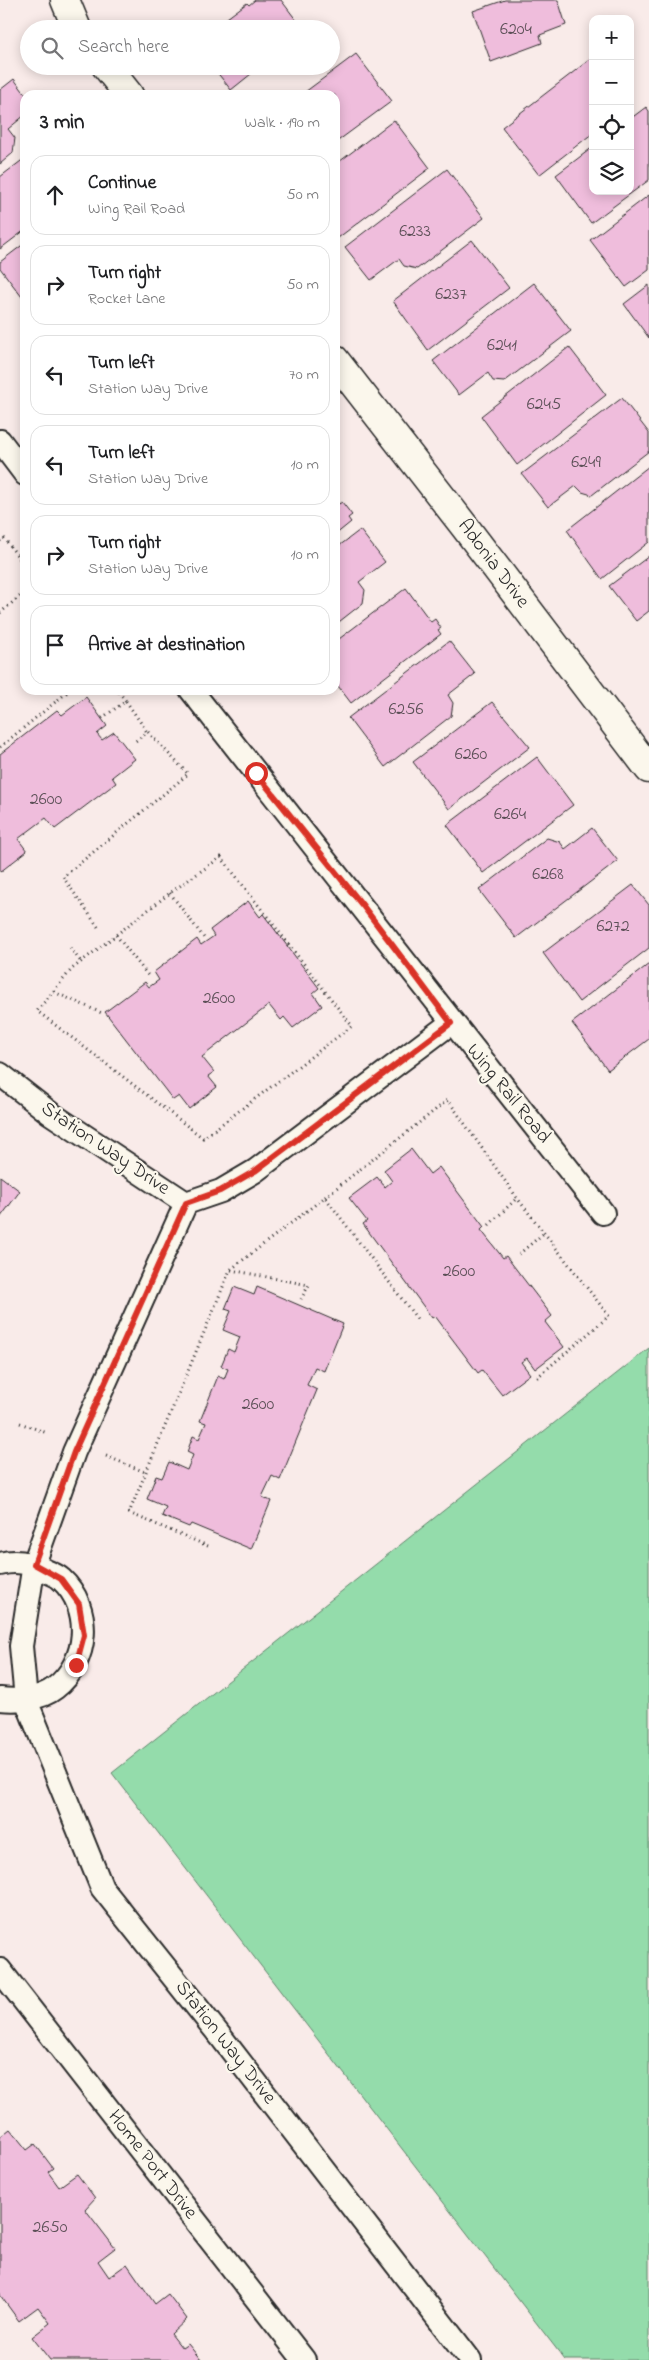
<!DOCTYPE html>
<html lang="en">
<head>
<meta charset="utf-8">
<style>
	:root { --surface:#fff; --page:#f2f2f2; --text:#202124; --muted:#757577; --line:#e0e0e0 }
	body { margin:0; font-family:"Indie Flower",sans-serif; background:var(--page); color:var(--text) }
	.controls { position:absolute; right:15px; top:15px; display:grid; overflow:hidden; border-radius:10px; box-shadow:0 2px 12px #0003 }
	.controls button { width:45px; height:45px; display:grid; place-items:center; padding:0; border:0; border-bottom:1px solid var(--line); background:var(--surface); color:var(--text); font:25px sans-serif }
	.stop { position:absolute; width:15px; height:15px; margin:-11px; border:4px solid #d93025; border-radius:50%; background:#fff }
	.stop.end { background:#d93025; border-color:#fff; box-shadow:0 1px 5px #0008 }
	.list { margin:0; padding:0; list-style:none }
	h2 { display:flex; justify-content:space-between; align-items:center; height:65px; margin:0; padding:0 20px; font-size:21px }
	h2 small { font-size:16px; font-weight:400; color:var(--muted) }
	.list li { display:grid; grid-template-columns:32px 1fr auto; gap:15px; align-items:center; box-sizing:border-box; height:80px; margin:0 10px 10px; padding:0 10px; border:1px solid var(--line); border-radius:15px }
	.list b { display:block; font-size:19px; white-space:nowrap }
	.list p { margin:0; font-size:16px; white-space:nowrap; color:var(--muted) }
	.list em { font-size:16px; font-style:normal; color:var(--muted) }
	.icon { flex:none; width:28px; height:28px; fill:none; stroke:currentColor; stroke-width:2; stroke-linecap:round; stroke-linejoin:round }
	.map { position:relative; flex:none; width:649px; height:2360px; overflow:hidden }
	.search { position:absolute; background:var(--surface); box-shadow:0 2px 12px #0003; left:20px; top:20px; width:320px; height:55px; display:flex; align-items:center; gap:12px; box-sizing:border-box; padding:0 18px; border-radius:28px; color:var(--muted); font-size:19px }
	.panel { position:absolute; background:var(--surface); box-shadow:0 2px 12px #0003; left:20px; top:90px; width:320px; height:605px; border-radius:15px }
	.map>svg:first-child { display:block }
	.green { fill:#94dcab; stroke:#60846b }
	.building { fill:#efbddc; stroke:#2b2b2b }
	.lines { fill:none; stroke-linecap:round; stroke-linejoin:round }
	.lane-casing { stroke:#2b2b2b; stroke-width:26 }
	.street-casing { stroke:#2b2b2b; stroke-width:31 }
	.path { stroke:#2b2b2b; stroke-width:3; stroke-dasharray:1 4; stroke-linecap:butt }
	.lane { stroke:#fbf7ec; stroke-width:22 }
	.street { stroke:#fbf7ec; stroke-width:28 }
	.route { stroke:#d93025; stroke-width:6 }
	.labels { text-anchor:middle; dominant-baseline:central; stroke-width:4.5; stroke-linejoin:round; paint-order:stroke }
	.number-label { font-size:18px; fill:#5c5057 }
	.street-label { font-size:20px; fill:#2b2b2b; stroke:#fbf7ec }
</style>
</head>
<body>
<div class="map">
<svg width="649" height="2360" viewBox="0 0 649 2360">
	<rect width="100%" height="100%" fill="#f9ebe9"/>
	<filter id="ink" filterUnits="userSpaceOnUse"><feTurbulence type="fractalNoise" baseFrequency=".02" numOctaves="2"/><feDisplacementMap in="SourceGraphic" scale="10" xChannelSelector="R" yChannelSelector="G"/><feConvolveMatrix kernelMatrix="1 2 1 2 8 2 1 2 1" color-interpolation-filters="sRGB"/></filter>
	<g filter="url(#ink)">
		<path class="green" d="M 649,1348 L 649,2360 L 565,2360 L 112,1773 Z"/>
		<path class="building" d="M 255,0 L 281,0 L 303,29 L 219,29 L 221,27 L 219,24 L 247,3 L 249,5 Z
			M 505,0 L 558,0 L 566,25 L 540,35 L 542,43 L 491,62 L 473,11 Z
			M 356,54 L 392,101 L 335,143 L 335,95 L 301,95 Z
			M 593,57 L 593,133 L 539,175 L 502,127 Z
			M 212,66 L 261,66 L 231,90 Z
			M 14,79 L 26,95 L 25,115 L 8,129 L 15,138 L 13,153 L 0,164 L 0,90 Z
			M 646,107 L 649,111 L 649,180 L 591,223 L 556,175 L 593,147 L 593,191 L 630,191 L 630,119 Z
			M 394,120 L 430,168 L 338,238 L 335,234 L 335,165 Z
			M 25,158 L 25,230 L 0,249 L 0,177 Z
			M 447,169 L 484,218 L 417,269 L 404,266 L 399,259 L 371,280 L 345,247 Z
			M 649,195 L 649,270 L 626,287 L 590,240 Z
			M 472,240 L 509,288 L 428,350 L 393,301 Z
			M 25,243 L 25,301 L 0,268 L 0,262 Z
			M 534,283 L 571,331 L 504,382 L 493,381 L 488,373 L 459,395 L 433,361 Z
			M 649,285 L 649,338 L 624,304 Z
			M 569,347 L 606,395 L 517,465 L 481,416 Z
			M 622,398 L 649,433 L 649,451 L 592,495 L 582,492 L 576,486 L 548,507 L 522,474 Z
			M 649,466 L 649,542 L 602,579 L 567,530 Z
			M 335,498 L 339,504 L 342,502 L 352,515 L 348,518 L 351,522 L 335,535 Z
			M 360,530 L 385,562 L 359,582 L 365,590 L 363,603 L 335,625 L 335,549 Z
			M 649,556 L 649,611 L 636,621 L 609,586 Z
			M 406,588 L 431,622 L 435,619 L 441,628 L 438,630 L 441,634 L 351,703 L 335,682 L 335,642 Z
			M 449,641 L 475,674 L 448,695 L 453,703 L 451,716 L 385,767 L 348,718 Z
			M 86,697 L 107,726 L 97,734 L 102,740 L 114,732 L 135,759 L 112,777 L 116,783 L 55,829 L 46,818 L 18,839 L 27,851 L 0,872 L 0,754 L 57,710 L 62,715 Z
			M 492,702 L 530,747 L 449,809 L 413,762 Z
			M 537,757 L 573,805 L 483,873 L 447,825 Z
			M 592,828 L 618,861 L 516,938 L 479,890 L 547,838 L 560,842 L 565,849 Z
			M 633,885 L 649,905 L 649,948 L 579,1002 L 543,953 Z
			M 248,901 L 260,917 L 263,914 L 319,988 L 313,993 L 322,1006 L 293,1028 L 284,1017 L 281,1020 L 269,1005 L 202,1057 L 214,1072 L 208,1076 L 217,1087 L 189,1109 L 179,1096 L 173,1100 L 105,1012 L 145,982 L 149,987 L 159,980 L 154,972 L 197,939 L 201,945 L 214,936 L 210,930 Z
			M 649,964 L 649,1039 L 608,1070 L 572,1023 Z
			M 411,1149 L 430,1174 L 439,1167 L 484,1227 L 481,1230 L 503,1258 L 506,1256 L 552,1316 L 545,1322 L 564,1347 L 535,1369 L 527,1358 L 521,1362 L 530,1374 L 502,1395 L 482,1370 L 478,1373 L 435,1316 L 432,1318 L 363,1224 L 367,1221 L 349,1198 L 377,1177 L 385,1187 L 392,1181 L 384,1170 Z
			M 0,1176 L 20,1191 L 0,1218 Z
			M 234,1287 L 254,1295 L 257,1287 L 343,1324 L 324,1371 L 315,1367 L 307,1385 L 317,1390 L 280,1480 L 272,1476 L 262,1497 L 271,1501 L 251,1549 L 191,1524 L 189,1527 L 162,1516 L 166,1507 L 147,1499 L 156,1476 L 162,1478 L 169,1462 L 187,1470 L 193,1455 L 187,1452 L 193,1436 L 199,1439 L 206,1423 L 200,1421 L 218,1376 L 224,1379 L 228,1369 L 221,1366 L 228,1349 L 234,1352 L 240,1337 L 223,1330 L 231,1311 L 225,1309 Z
			M 10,2129 L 27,2150 L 35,2144 L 53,2168 L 48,2172 L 59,2187 L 77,2174 L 95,2198 L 85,2209 L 115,2248 L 98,2261 L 109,2277 L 127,2264 L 155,2304 L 168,2294 L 187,2319 L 171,2334 L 182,2348 L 188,2344 L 201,2360 L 50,2360 L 32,2337 L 50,2323 L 38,2307 L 19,2321 L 0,2295 L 0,2137 Z"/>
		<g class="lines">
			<g class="lane-casing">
				<path id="lane" d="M 0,441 L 25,474
					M 191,690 L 603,1213
					M 0,1074 L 50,1113 L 186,1203
					M 186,1203 L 74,1452 L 34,1564 L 21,1646 L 26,1700 L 102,1888 L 221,2037 L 470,2360
					M 186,1203 L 221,1191 L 255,1171 L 451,1023
					M 0,1564 C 15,1560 31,1563 44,1570 C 50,1573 57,1575 61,1579 C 93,1608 89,1662 55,1688 C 41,1699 18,1701 0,1699
					M 0,1970 L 304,2360"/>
			</g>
			<g class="street-casing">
				<path id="street" d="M 65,0 L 77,29
					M 106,66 L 129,95
					M 335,360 L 465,527 L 649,769"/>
			</g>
			<path class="path" d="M 0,541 L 4,538 L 25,566
				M 0,613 L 25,592
				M 126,701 L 147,732
				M 102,718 L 126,701 L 117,690
				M 0,747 L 70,690
				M 221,857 L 352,1026 L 203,1138 L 37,1011 L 72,969 L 170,893 Z
				M 170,893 L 204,938
				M 98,927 L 63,877 L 188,774 L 148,732 L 134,742
				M 116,935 L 150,978
				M 70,948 L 81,962
				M 54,992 L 104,1014
				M 325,1197 L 448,1100 L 517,1198 L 609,1316 L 534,1380
				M 489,1225 L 517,1198
				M 519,1254 L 544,1233
				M 231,1270 L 309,1285 L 301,1299
				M 20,1423 L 47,1433
				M 106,1456 L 145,1472
				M 208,1546 L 129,1513 L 230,1270 L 325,1197 L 417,1319"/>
			<use href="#lane" class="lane"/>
			<use href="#street" class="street"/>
		</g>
	</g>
	<g class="lines" filter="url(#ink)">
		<path class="route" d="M 76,1665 L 84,1635 L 79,1604 L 61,1579 L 34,1564 L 74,1452 L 186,1203 L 220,1191 L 255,1171 L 451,1023 L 363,906 L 256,773"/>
	</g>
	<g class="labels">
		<g class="number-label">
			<text x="516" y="30">6204</text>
			<text x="415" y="232">6233</text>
			<text x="451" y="295">6237</text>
			<text x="502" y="346">6241</text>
			<text x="544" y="405">6245</text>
			<text x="586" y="463">6249</text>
			<text x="406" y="710">6256</text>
			<text x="471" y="755">6260</text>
			<text x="46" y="800">2600</text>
			<text x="510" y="815">6264</text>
			<text x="548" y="875">6268</text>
			<text x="613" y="927">6272</text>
			<text x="219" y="999">2600</text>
			<text x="459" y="1272">2600</text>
			<text x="258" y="1405">2600</text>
			<text x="50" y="2228">2650</text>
		</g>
		<g class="street-label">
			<text transform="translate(493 564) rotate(53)">Adonia Drive</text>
			<text transform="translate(508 1094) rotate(51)">Wing Rail Road</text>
			<text transform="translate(105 1149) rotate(34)">Station Way Drive</text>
			<text transform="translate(225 2043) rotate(52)">Station Way Drive</text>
			<text transform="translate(152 2165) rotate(52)">Home Port Drive</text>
		</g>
	</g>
</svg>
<div class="controls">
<button>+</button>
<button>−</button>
<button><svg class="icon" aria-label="locate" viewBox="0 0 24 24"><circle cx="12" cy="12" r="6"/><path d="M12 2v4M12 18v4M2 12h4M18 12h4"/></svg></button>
<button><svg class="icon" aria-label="layers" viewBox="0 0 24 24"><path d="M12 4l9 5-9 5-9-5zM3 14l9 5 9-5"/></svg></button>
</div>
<div class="stop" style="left:256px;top:773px"></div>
<div class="stop end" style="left:76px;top:1665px"></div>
<div class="search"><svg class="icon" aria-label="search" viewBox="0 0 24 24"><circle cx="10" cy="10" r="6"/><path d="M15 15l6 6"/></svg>Search here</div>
<section class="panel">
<h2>3 min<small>Walk · 190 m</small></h2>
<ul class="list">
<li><svg class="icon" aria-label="ahead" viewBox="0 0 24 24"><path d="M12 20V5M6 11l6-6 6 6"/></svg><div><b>Continue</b><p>Wing Rail Road</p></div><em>50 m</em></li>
<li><svg class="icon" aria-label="right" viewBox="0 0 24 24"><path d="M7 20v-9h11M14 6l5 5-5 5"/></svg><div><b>Turn right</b><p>Rocket Lane</p></div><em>50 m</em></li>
<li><svg class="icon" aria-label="left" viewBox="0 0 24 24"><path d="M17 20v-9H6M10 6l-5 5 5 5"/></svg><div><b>Turn left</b><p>Station Way Drive</p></div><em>70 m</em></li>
<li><svg class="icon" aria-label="left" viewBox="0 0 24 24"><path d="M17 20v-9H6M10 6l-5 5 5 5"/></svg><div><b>Turn left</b><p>Station Way Drive</p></div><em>10 m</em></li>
<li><svg class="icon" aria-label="right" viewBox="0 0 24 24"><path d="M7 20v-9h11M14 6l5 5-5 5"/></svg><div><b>Turn right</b><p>Station Way Drive</p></div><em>10 m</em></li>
<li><svg class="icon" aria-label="arrive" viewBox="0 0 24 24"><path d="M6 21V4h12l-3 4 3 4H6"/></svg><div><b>Arrive at destination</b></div></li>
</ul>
</section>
</div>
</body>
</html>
